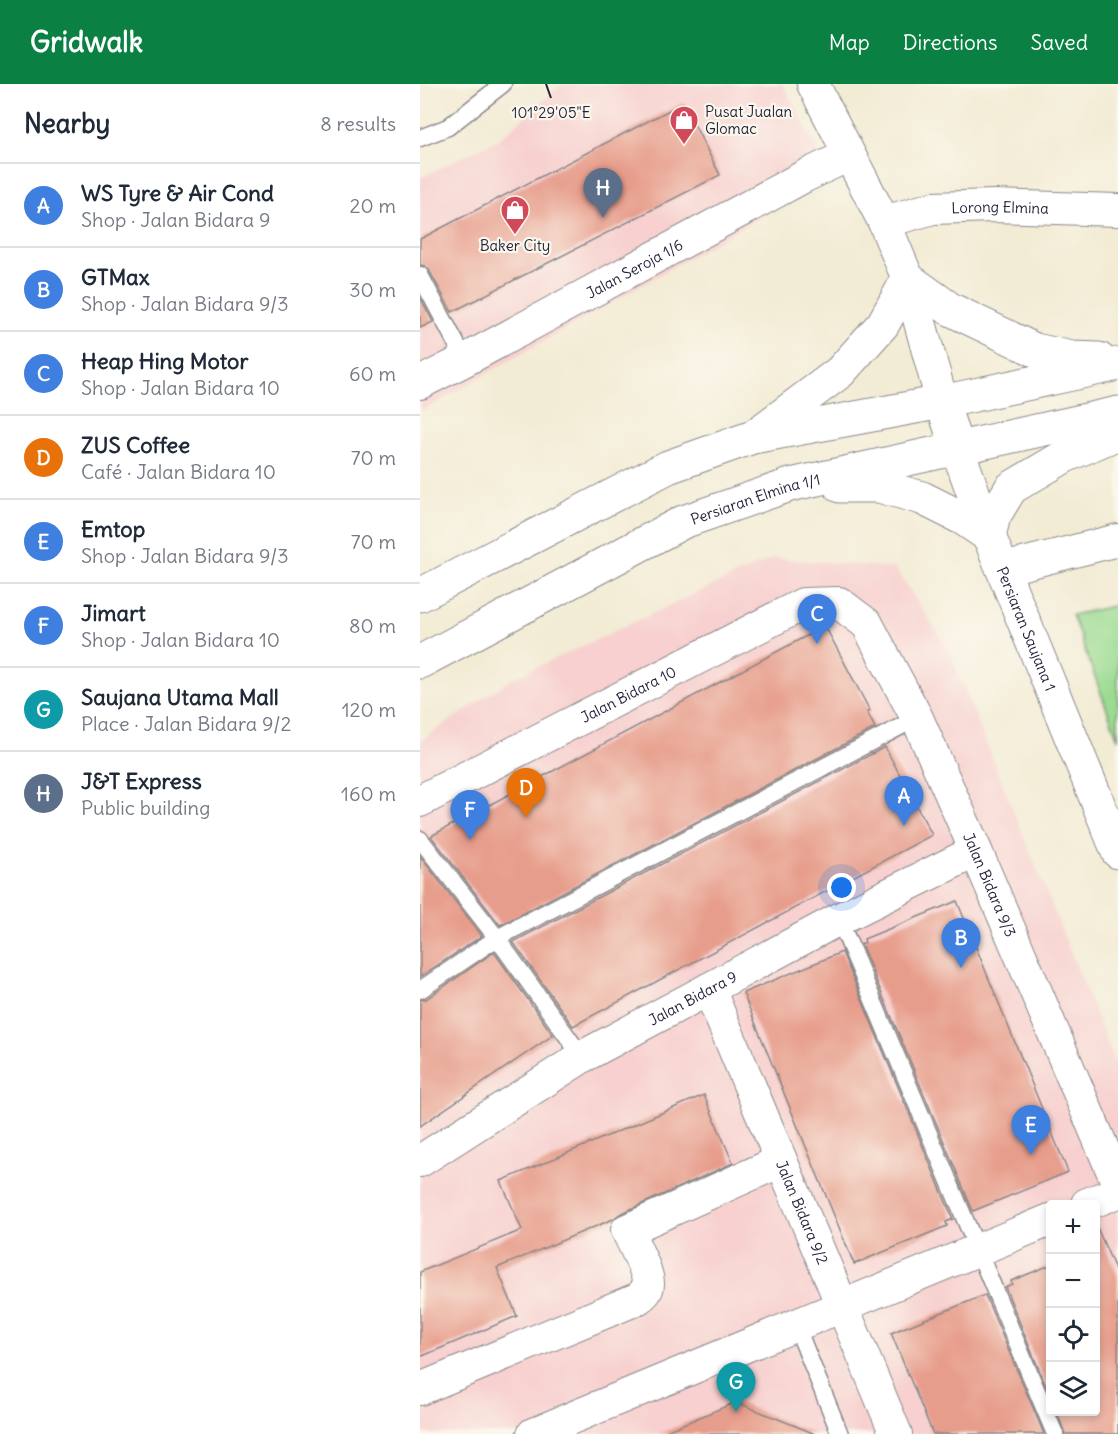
<!DOCTYPE html>
<html lang="en">
<head>
<meta charset="utf-8">
<style>
	:root { --surface:#fff; --page:#f2f2f3; --text:#1f2937; --muted:#747a83; --line:#e0e1e3; --accent:#0b8043 }
	body { margin:0; font-family:Delius,sans-serif; background:var(--page); color:var(--text) }
	.controls { position:absolute; right:18px; bottom:18px; display:grid; overflow:hidden; border-radius:6px; box-shadow:0 3px 9px #0003 }
	.controls button { width:54px; height:54px; display:grid; place-items:center; padding:0; border:0; border-bottom:2px solid var(--line); background:var(--surface); color:var(--text); font:30px sans-serif }
	.you { position:absolute; left:422px; top:804px; width:21px; height:21px; margin:-15px; border:4px solid #fff; border-radius:50%; background:#1a73e8; box-shadow:0 0 0 9px #1a73e833 }
	.badge { display:grid; place-items:center; width:39px; height:39px; border-radius:50%; background:var(--accent); color:#fff; font-size:20px; font-weight:700 }
	.pin { position:absolute; translate:-50% -50px; filter:drop-shadow(0 2px 3px #0008) }
	.pin::after { content:''; position:absolute; top:32px; width:21px; height:18px; background:inherit; clip-path:polygon(0 0,100% 0,50% 100%) }
	.list { margin:0; padding:0; list-style:none }
	h2 { display:flex; justify-content:space-between; align-items:center; height:78px; margin:0; padding:0 24px; font-size:26px }
	h2 small { font-size:20px; font-weight:400; color:var(--muted) }
	.list li { display:grid; grid-template-columns:39px 1fr auto; gap:18px; align-items:center; box-sizing:border-box; height:84px; padding:0 24px; border-top:2px solid var(--line) }
	.list b { display:block; font-size:22px; white-space:nowrap }
	.list p { margin:0; font-size:20px; white-space:nowrap; color:var(--muted) }
	.list em { font-size:20px; font-style:normal; color:var(--muted) }
	.icon { flex:none; width:33px; height:33px; fill:none; stroke:currentColor; stroke-width:2; stroke-linecap:round; stroke-linejoin:round }
	.map { position:relative; flex:none; width:698px; height:1350px; overflow:hidden }
	header { display:flex; align-items:center; gap:36px; box-sizing:border-box; height:84px; padding:0 30px; background:var(--accent); color:#fff }
	header strong { font-size:28px }
	nav { display:flex; gap:33px; margin-inline-start:auto; font-size:21px }
	main { display:flex }
	aside { flex:1; background:var(--surface) }
	.map>svg:first-child { display:block }
	.built { fill:#f7d0cf; fill-rule:evenodd }
	.green { fill:#9bdb91; stroke:#5e7e66; stroke-width:1.5 }
	.building { fill:#e79d8b }
	.lines { fill:none; stroke-linecap:round; stroke-linejoin:round }
	.service-casing { stroke:#8a8788; stroke-width:19 }
	.minor-casing { stroke:#8a8788; stroke-width:34 }
	.tertiary-casing { stroke:#8a8788; stroke-width:35 }
	.secondary-casing { stroke:#8a8788; stroke-width:35 }
	.service { stroke:#fff; stroke-width:16 }
	.minor { stroke:#fff; stroke-width:32 }
	.tertiary { stroke:#fff; stroke-width:33 }
	.secondary { stroke:#fff; stroke-width:33 }
	.ticks { fill:none; stroke:#22223b; stroke-width:2 }
	.labels { text-anchor:middle; dominant-baseline:central; stroke-width:4.5; stroke-linejoin:round; paint-order:stroke }
	.poi-label { font-size:15px; fill:#22223b; stroke:#fbf7ec; text-anchor:start }
	.street-label { font-size:15px; fill:#22223b; stroke:#fbf7ec }
	.ticks-label { font-size:15px; text-anchor:middle; fill:#22223b; stroke:#fbf7ec; stroke-width:4.5; stroke-linejoin:round; paint-order:stroke }
</style>
</head>
<body>
<header>
<strong>Gridwalk</strong>
<nav><a>Map</a><a>Directions</a><a>Saved</a></nav>
</header>
<main>
<aside>
<h2>Nearby<small>8 results</small></h2>
<ul class="list">
<li><span class="badge" style="background:#3f7fe0">A</span><div><b>WS Tyre &amp; Air Cond</b><p>Shop · Jalan Bidara 9</p></div><em>20 m</em></li>
<li><span class="badge" style="background:#3f7fe0">B</span><div><b>GTMax</b><p>Shop · Jalan Bidara 9/3</p></div><em>30 m</em></li>
<li><span class="badge" style="background:#3f7fe0">C</span><div><b>Heap Hing Motor</b><p>Shop · Jalan Bidara 10</p></div><em>60 m</em></li>
<li><span class="badge" style="background:#e8710a">D</span><div><b>ZUS Coffee</b><p>Café · Jalan Bidara 10</p></div><em>70 m</em></li>
<li><span class="badge" style="background:#3f7fe0">E</span><div><b>Emtop</b><p>Shop · Jalan Bidara 9/3</p></div><em>70 m</em></li>
<li><span class="badge" style="background:#3f7fe0">F</span><div><b>Jimart</b><p>Shop · Jalan Bidara 10</p></div><em>80 m</em></li>
<li><span class="badge" style="background:#0f9aa8">G</span><div><b>Saujana Utama Mall</b><p>Place · Jalan Bidara 9/2</p></div><em>120 m</em></li>
<li><span class="badge" style="background:#5c6f8a">H</span><div><b>J&amp;T Express</b><p>Public building</p></div><em>160 m</em></li>
</ul>
</aside>
<div class="map">
<svg width="698" height="1350" viewBox="0 0 698 1350">
	<rect width="100%" height="100%" fill="#fbf7ec"/>
	<filter id="ink" filterUnits="userSpaceOnUse"><feTurbulence type="fractalNoise" baseFrequency=".0167" numOctaves="2"/><feDisplacementMap in="SourceGraphic" scale="12" xChannelSelector="R" yChannelSelector="G"/><feConvolveMatrix kernelMatrix="1 2 1 2 8 2 1 2 1" color-interpolation-filters="sRGB"/></filter>
	<filter id="wash" filterUnits="userSpaceOnUse"><feTurbulence type="fractalNoise" baseFrequency=".008" numOctaves="4" result="noise"/><feDisplacementMap in="SourceGraphic" scale="24" xChannelSelector="R" yChannelSelector="G"/><feGaussianBlur stdDeviation="1.35" result="paint"/><feColorMatrix in="noise" values="0 0 0 0 0 0 0 0 0 0 0 0 0 0 0 0 0 1.4 0 .05"/><feComposite in="paint" operator="in"/></filter>
	<g filter="url(#wash)">
		<rect width="100%" height="100%" fill="#f3ecd5"/>
		<path class="built" d="M 142,0 L 363,0 L 411,92 L 0,328 L 0,94 L 79,55 Z
			M 353,474 L 475,484 L 528,564 L 698,986 L 698,1350 L 0,1350 L 0,657 L 93,594 ZM 630,1120 L 676,1120 L 676,1328 L 630,1328 Z"/>
		<path class="green" d="M 698,521 L 698,655 L 652,531 Z"/>
		<g id="blocks">
			<path class="building" d="M 263,19 L 300,91 L 32,228 L 9,186 L 5,182 L 0,181 L 0,155 Z
				M 0,213 L 13,238 L 0,244 Z
				M 405,542 L 450,627 L 447,628 L 455,644 L 80,841 L 11,752 Z
				M 465,663 L 512,751 L 153,942 L 93,858 Z
				M 0,772 L 62,852 L 0,893 Z
				M 537,817 L 648,1088 L 553,1127 L 441,860 L 445,859 L 444,855 Z
				M 74,868 L 133,951 L 0,1042 L 0,916 L 6,915 Z
				M 422,868 L 533,1135 L 526,1138 L 527,1142 L 434,1180 L 323,909 Z
				M 284,1011 L 313,1079 L 200,1130 L 193,1135 L 77,1184 L 97,1232 L 0,1273 L 0,1188 L 102,1146 L 81,1097 Z
				M 675,1139 L 698,1192 L 698,1350 L 645,1350 L 637,1328 L 675,1328 Z
				M 630,1181 L 630,1312 L 585,1203 L 592,1200 L 591,1197 Z
				M 565,1211 L 624,1350 L 513,1350 L 471,1249 Z
				M 316,1318 L 393,1349 L 393,1350 L 239,1350 Z"/>
		</g>
	</g>
	<g filter="url(#ink)">
		<use href="#blocks" fill-opacity="0" stroke="#8a8788" stroke-width="1.5"/>
		<g class="lines">
			<g class="service-casing">
				<path id="service" d="M 0,54 L 28,43 L 83,0
					M 0,191 L 45,276
					M 0,755 L 77,854 L 162,973
					M 419,835 L 635,1350
					M 0,906 L 77,854 L 497,634
					M 376,1241 L 420,1350"/>
			</g>
			<g class="minor-casing">
				<g id="minor">
					<path d="M 393,0 L 464,138 L 488,195 L 522,318"/>
					<path id="s1" d="M 464,138 L 513,124 L 573,122 L 698,126"/>
					<path id="s2" d="M 0,299 L 45,276 L 383,93 L 429,71"/>
					<path d="M 583,485 L 698,456"/>
					<path id="s3" d="M 0,717 L 383,520 L 419,519 L 447,540 L 497,634 L 556,767 L 698,1100"/>
					<path id="s4" d="M 289,905 L 476,1350"/>
					<path id="s5" d="M 0,1077 L 162,973 L 419,835 L 556,767"/>
					<path d="M 667,1120 L 698,1108"/>
					<path d="M 0,1305 L 217,1215 C 223,1211 228,1207 228,1200 C 229,1189 212,1157 207,1146 L 361,1077"/>
					<path d="M 113,1350 L 630,1136"/>
				</g>
			</g>
			<g class="tertiary-casing">
				<g id="tertiary">
					<path id="s6" d="M 522,318 L 537,364 L 569,452 L 698,768"/>
				</g>
			</g>
			<g class="secondary-casing">
				<g id="secondary">
					<path d="M 337,350 L 420,288 L 463,240 L 488,195 L 530,225 L 615,266 L 652,274 L 679,275"/>
					<path d="M 420,402 L 459,402 L 502,414 L 544,435 L 569,452 L 574,432 L 591,404 L 645,372 L 698,349"/>
					<path d="M 0,511 L 248,383 L 333,353 L 522,318 L 698,280"/>
					<path id="s7" d="M 0,578 L 263,438 L 370,401 L 698,329"/>
				</g>
			</g>
			<use href="#service" class="service"/>
			<use href="#minor" class="minor"/>
			<use href="#tertiary" class="tertiary"/>
			<use href="#secondary" class="secondary"/>
		</g>
	</g>
	<path class="ticks" d="M 126,0 L 131,14"/>
	<defs>
		<g id="shop-pin" transform="scale(1.5)"><path d="M0 17L-7.5 6A9.5 9.5 0 1 1 7.5 6Z" fill="#d1495b" stroke="#fbf7ec"/><path d="M-5-2.5h2.3a2.7 3.5 0 0 1 5.4 0H5L5.5 6h-11ZM-1.5-2.5h3a1.5 2.3 0 0 0-3 0Z" fill="#fff"/></g>
	</defs>
	<g fill-rule="evenodd">
		<use href="#shop-pin" x="264" y="36"/>
		<use href="#shop-pin" x="95" y="126"/>
	</g>
	<g class="labels">
		<g class="poi-label">
			<text x="285" y="27">Pusat Jualan<tspan x="285" dy="17">Glomac</tspan></text>
			<text x="95" y="161" text-anchor="middle">Baker City</text>
		</g>
		<g class="street-label">
			<text stroke="none"><textPath href="#s1" startOffset="118">Lorong Elmina</textPath></text>
			<text stroke="none"><textPath href="#s2" startOffset="243">Jalan Seroja 1/6</textPath></text>
			<text stroke="none"><textPath href="#s7" startOffset="374">Persiaran Elmina 1/1</textPath></text>
			<text stroke="none"><textPath href="#s6" startOffset="242">Persiaran Saujana 1</textPath></text>
			<text stroke="none"><textPath href="#s3" startOffset="234">Jalan Bidara 10</textPath></text>
			<text stroke="none"><textPath href="#s3" startOffset="790">Jalan Bidara 9/3</textPath></text>
			<text stroke="none"><textPath href="#s5" startOffset="318">Jalan Bidara 9</textPath></text>
			<text stroke="none"><textPath href="#s4" startOffset="242">Jalan Bidara 9/2</textPath></text>
		</g>
	</g>
	<g class="ticks-label">
		<text x="131" y="34">101°29'05"E</text>
	</g>
</svg>
<div class="controls">
<button>+</button>
<button>−</button>
<button><svg class="icon" aria-label="locate" viewBox="0 0 24 24"><circle cx="12" cy="12" r="6"/><path d="M12 2v4M12 18v4M2 12h4M18 12h4"/></svg></button>
<button><svg class="icon" aria-label="layers" viewBox="0 0 24 24"><path d="M12 4l9 5-9 5-9-5zM3 14l9 5 9-5"/></svg></button>
</div>
<div class="you"></div>
<div class="pin badge" style="left:484px;top:742px;background:#3f7fe0">A</div>
<div class="pin badge" style="left:541px;top:884px;background:#3f7fe0">B</div>
<div class="pin badge" style="left:397px;top:560px;background:#3f7fe0">C</div>
<div class="pin badge" style="left:106px;top:734px;background:#e8710a">D</div>
<div class="pin badge" style="left:611px;top:1071px;background:#3f7fe0">E</div>
<div class="pin badge" style="left:50px;top:756px;background:#3f7fe0">F</div>
<div class="pin badge" style="left:316px;top:1328px;background:#0f9aa8">G</div>
<div class="pin badge" style="left:183px;top:134px;background:#5c6f8a">H</div>
</div>
</main>
</body>
</html>
